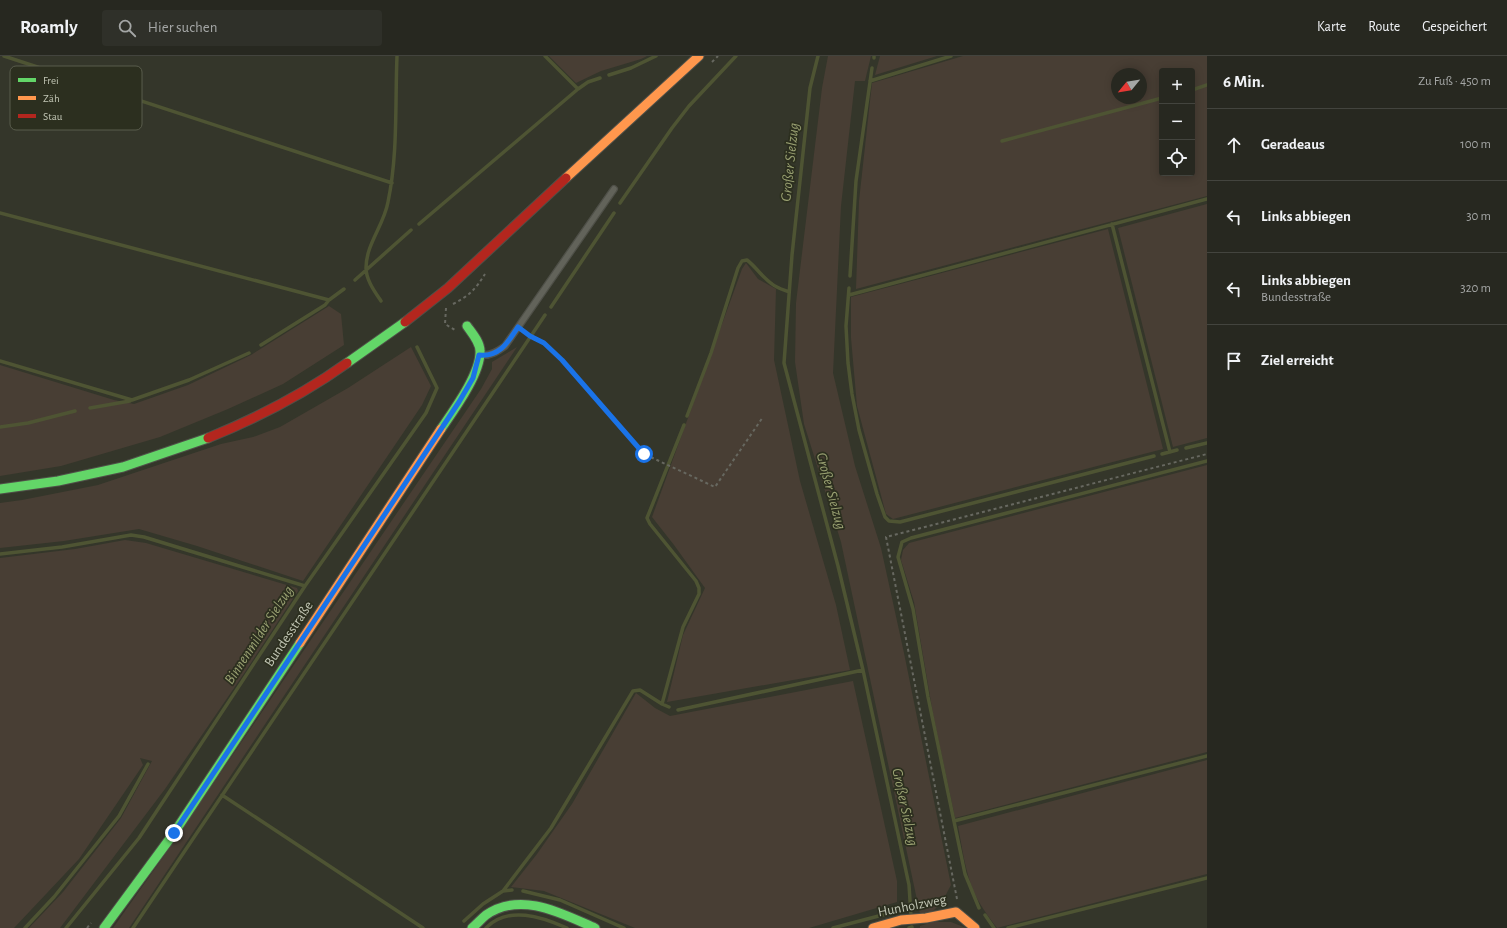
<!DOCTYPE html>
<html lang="de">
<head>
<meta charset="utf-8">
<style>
	:root { --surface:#272820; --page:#2f3029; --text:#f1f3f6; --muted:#a4a6a5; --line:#43443e }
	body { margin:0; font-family:"Alegreya Sans",sans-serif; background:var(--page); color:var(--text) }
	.controls { position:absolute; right:12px; top:12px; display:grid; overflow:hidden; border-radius:4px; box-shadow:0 2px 10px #0003 }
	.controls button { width:36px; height:36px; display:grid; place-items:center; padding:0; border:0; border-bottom:1px solid var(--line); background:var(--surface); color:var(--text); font:20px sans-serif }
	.compass { position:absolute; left:1111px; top:12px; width:36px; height:36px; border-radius:50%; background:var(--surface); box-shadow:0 2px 10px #0003; rotate:240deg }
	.stop { position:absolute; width:12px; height:12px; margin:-9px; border:3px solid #1a73e8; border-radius:50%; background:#fff }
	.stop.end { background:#1a73e8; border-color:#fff; box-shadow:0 1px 4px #0008 }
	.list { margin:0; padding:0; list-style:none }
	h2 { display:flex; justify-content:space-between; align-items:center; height:52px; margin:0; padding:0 16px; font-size:17px }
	h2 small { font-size:13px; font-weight:400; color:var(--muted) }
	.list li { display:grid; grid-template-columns:26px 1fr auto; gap:12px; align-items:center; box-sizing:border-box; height:72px; padding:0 16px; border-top:1px solid var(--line) }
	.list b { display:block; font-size:15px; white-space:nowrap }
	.list p { margin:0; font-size:13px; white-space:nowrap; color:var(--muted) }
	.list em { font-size:13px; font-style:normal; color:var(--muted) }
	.icon { flex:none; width:22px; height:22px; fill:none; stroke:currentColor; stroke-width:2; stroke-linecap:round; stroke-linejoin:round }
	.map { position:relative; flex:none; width:1207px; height:872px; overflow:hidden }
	header { display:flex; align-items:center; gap:24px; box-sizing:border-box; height:56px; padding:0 20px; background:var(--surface); border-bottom:1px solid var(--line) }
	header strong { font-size:19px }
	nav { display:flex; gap:22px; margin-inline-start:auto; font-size:14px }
	.search { width:280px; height:36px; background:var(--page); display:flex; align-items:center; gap:10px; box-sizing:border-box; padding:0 14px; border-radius:4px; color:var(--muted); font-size:15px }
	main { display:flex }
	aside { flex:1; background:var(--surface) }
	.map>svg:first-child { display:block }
	.green { fill:#483e34; fill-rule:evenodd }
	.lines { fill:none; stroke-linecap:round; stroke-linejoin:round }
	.stream { stroke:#4e5433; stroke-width:3.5 }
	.lane-casing { stroke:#4f5048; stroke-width:8 }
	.fast-casing { stroke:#4f5048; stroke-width:11 }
	.slow-casing { stroke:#4f5048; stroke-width:11 }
	.jam-casing { stroke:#4f5048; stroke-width:11 }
	.path { stroke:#676860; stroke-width:2; stroke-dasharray:3 3; stroke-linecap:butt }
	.lane { stroke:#62635a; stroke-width:5.5 }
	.fast { stroke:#63d668; stroke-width:9 }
	.slow { stroke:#ff974d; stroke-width:9 }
	.jam { stroke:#b3261e; stroke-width:9 }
	.route { stroke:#1a73e8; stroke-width:5 }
	.labels { text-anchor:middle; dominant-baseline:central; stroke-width:3.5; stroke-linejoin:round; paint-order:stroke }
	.street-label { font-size:14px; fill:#c2c6b5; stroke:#2c2f1f }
	.water-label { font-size:15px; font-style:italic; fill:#9aa172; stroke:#2c2f1f }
	.key { fill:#2c2f1f; stroke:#595c4c; stroke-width:1 }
	.key-label { font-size:11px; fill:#c2c6b5 }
</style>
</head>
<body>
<header>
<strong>Roamly</strong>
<div class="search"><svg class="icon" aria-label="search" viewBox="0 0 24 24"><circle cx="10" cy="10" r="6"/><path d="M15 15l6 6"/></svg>Hier suchen</div>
<nav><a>Karte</a><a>Route</a><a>Gespeichert</a></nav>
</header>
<main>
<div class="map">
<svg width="1207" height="872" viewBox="0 0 1207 872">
	<rect width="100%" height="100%" fill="#34362a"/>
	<path class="green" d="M 549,0 L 647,0 L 641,3 L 601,15 L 576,27 Z
		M 828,0 L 871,0 L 865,25 L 855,25 L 841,150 L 833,317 L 855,410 L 881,492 L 904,597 L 951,829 L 942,846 L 931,857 L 920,858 L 841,486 L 804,368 L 795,306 L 796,247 L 822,32 Z
		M 880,0 L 937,0 L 875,19 Z
		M 963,0 L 1207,0 L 1207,140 L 856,233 L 859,145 L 872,27 ZM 1162,15 L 1192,15 L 1192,117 L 1162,117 ZM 1117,18 L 1141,18 L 1141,42 L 1117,42 Z
		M 1207,148 L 1207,382 L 1173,391 L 1118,172 Z
		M 1108,173 L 1163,393 L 893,463 L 886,458 L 857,350 L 851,282 L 851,241 Z
		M 746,207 L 758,223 L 776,233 L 774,304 L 800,425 L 836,549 L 850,614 L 667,646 L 683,579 L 705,532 L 674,489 L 652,461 L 742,213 Z
		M 329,250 L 341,258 L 344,289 L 283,328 L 228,353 L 160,381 L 61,410 L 0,420 L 0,309 L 114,344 L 134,348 L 188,329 L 251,299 Z
		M 411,291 L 431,330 L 422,349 L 303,525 L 197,490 L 139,473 L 64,485 L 0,492 L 0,447 L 22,444 L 98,429 L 221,388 L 253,381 L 280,371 L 348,332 Z
		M 517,291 L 129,872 L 113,872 L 171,790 L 481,333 L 492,313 L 492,306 Z
		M 1207,409 L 1207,696 L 955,762 L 933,658 L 914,546 L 901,504 L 903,494 L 909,487 Z
		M 125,484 L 146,487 L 297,532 L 298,535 L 245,616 L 165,733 L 60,872 L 29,872 L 63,836 L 121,762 L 152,705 L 140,702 L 143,709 L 79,803 L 14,872 L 0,872 L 0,502 L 75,493 Z
		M 853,625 L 897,825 L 897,846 L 809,872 L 635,872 L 544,835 L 511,831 L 537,798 L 572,748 L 636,637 L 655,652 L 670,660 Z
		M 1207,704 L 1207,818 L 997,872 C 988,860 979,848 973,834 C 965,814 962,791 958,770 Z
		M 933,866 L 951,866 L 966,872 L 920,872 L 920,870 Z"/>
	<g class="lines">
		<path class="stream" d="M 4,0 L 392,127
			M 545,0 L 578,33
			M 818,0 L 810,32 L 792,199 L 784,307 L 838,510 L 863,614 L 909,829 L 911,860
			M 874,2 L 874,0
			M 609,19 L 631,12 L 656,0
			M 870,25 L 951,0
			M 1192,34 L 1207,29
			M 1002,85 L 1162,42
			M 620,147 L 672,72 L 689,50 L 736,0
			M 0,157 L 329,244
			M 419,168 L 578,33 L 588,26 L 600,22
			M 1112,168 L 1170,396
			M 850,220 L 856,125 L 872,12
			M 355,224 L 411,174
			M 849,232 L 846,270 L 848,307 L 852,338 L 859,374 L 877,438 L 885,461 L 889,465 L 900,466 L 1154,400
			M 849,239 L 1207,143
			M 381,245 C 375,236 366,224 366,212 C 366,188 384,169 388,146 C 398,98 395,49 397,0
			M 551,251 L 614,157
			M 261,289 L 325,249 L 329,244 L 344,233
			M 0,305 L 132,344 L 189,324 L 249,297
			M 90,352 L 130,345
			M 687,360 L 711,297 L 738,212 L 742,205 L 747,204 C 756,211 762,221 772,228 C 777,232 784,234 789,236
			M 0,371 L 28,367 L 75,355
			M 1186,392 L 1207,387
			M 1162,398 L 1177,394
			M 0,498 L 62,491 L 131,479 L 144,481 L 305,530
			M 662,648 L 683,571 L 699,538 L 699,532 L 696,525 L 650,468 L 647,462 L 684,369
			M 678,654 L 863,614
			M 222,739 L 423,872
			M 954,765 L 1207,700
			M 503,835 L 512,834
			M 523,835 L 560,844 L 624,872
			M 979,852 L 965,818 L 928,641 L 913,553 L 898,501 L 902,486 L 911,482 L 1207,405
			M 985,859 L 994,872
			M 464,865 L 483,848 L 503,835 L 551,772 L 633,635 L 640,634 L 662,648 L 669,651
			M 25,872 L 54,841 L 119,760 L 148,708
			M 66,872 L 139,782 L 305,530 L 426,357 L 437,332 L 417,291
			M 133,872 L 545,259
			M 486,872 C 508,849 542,861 567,872
			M 833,872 L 890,857 L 911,849
			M 909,872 L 912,871
			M 1008,872 L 1207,822"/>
		<g class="lane-casing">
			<path id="lane" d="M 481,299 C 491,300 498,295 505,290 L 614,133"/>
		</g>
		<g class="fast-casing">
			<path id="fast" d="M 347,307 L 405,266
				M 441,373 C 454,354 481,317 480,295 C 480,286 472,277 467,270
				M 0,433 L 58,425 L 123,411 L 208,382
				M 104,872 L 174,777 L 300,587
				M 472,872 C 477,868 481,863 486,859 C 521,835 561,857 595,872"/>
		</g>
		<g class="slow-casing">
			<path id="slow" d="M 566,122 L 699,0
				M 300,587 L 441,373
				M 873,872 L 901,864 L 926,862 L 956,856 L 975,872"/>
		</g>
		<g class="jam-casing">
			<path id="jam" d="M 405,266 L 448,232 L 566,122
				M 208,382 C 257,362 304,338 347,307"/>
		</g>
		<path class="path" d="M 712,6 L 718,0
			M 453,248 C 470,239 475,234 485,218
			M 446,252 L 445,268 L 455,274
			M 524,276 L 544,287 L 562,304 L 644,398 L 715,431 L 763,361
			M 957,843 L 886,481 L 1207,398
			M 87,872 L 91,867"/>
		<use href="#lane" class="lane"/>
		<use href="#fast" class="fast"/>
		<use href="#slow" class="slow"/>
		<use href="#jam" class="jam"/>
	</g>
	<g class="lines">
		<path class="route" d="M 174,777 L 459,346 L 473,322 L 479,299 C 500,301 508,286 518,271 L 530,280 L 544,287 L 562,304 L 644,398"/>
	</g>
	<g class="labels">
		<g class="street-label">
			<text transform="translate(289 578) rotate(-56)">Bundesstraße</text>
			<text transform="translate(912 850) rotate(-11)">Hunholzweg</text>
		</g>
		<g class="water-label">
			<text transform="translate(790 106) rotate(-84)">Großer Sielzug</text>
			<text transform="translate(831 435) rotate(75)">Großer Sielzug</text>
			<text transform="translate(259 579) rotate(-57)">Binnenmilder Sielzug</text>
			<text transform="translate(905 751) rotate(78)">Großer Sielzug</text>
		</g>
	</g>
	<rect x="10" y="10" width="132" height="64" rx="6" class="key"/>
	<rect x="18" y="22" width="18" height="4" fill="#63d668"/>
	<rect x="18" y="40" width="18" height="4" fill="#ff974d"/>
	<rect x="18" y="58" width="18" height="4" fill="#b3261e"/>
	<g class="key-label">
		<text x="43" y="28">Frei</text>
		<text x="43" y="46">Zäh</text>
		<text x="43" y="64">Stau</text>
	</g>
</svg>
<div class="controls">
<button>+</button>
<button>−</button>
<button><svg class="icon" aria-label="locate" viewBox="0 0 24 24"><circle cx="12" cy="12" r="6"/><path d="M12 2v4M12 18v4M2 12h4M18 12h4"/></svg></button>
</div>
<svg class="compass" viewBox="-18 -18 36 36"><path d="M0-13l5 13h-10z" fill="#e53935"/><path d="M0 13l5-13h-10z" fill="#a4a6a5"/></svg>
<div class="stop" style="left:644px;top:398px"></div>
<div class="stop end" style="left:174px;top:777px"></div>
</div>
<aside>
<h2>6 Min.<small>Zu Fuß · 450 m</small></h2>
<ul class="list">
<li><svg class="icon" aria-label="ahead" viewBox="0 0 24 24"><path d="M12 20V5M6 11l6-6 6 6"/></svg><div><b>Geradeaus</b></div><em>100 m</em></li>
<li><svg class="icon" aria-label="left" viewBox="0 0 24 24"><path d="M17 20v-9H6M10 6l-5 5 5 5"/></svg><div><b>Links abbiegen</b></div><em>30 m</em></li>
<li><svg class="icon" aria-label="left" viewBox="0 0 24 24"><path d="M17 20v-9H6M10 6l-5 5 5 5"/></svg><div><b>Links abbiegen</b><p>Bundesstraße</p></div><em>320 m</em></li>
<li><svg class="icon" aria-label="arrive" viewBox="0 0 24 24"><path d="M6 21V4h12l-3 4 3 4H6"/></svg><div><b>Ziel erreicht</b></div></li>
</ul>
</aside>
</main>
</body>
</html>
